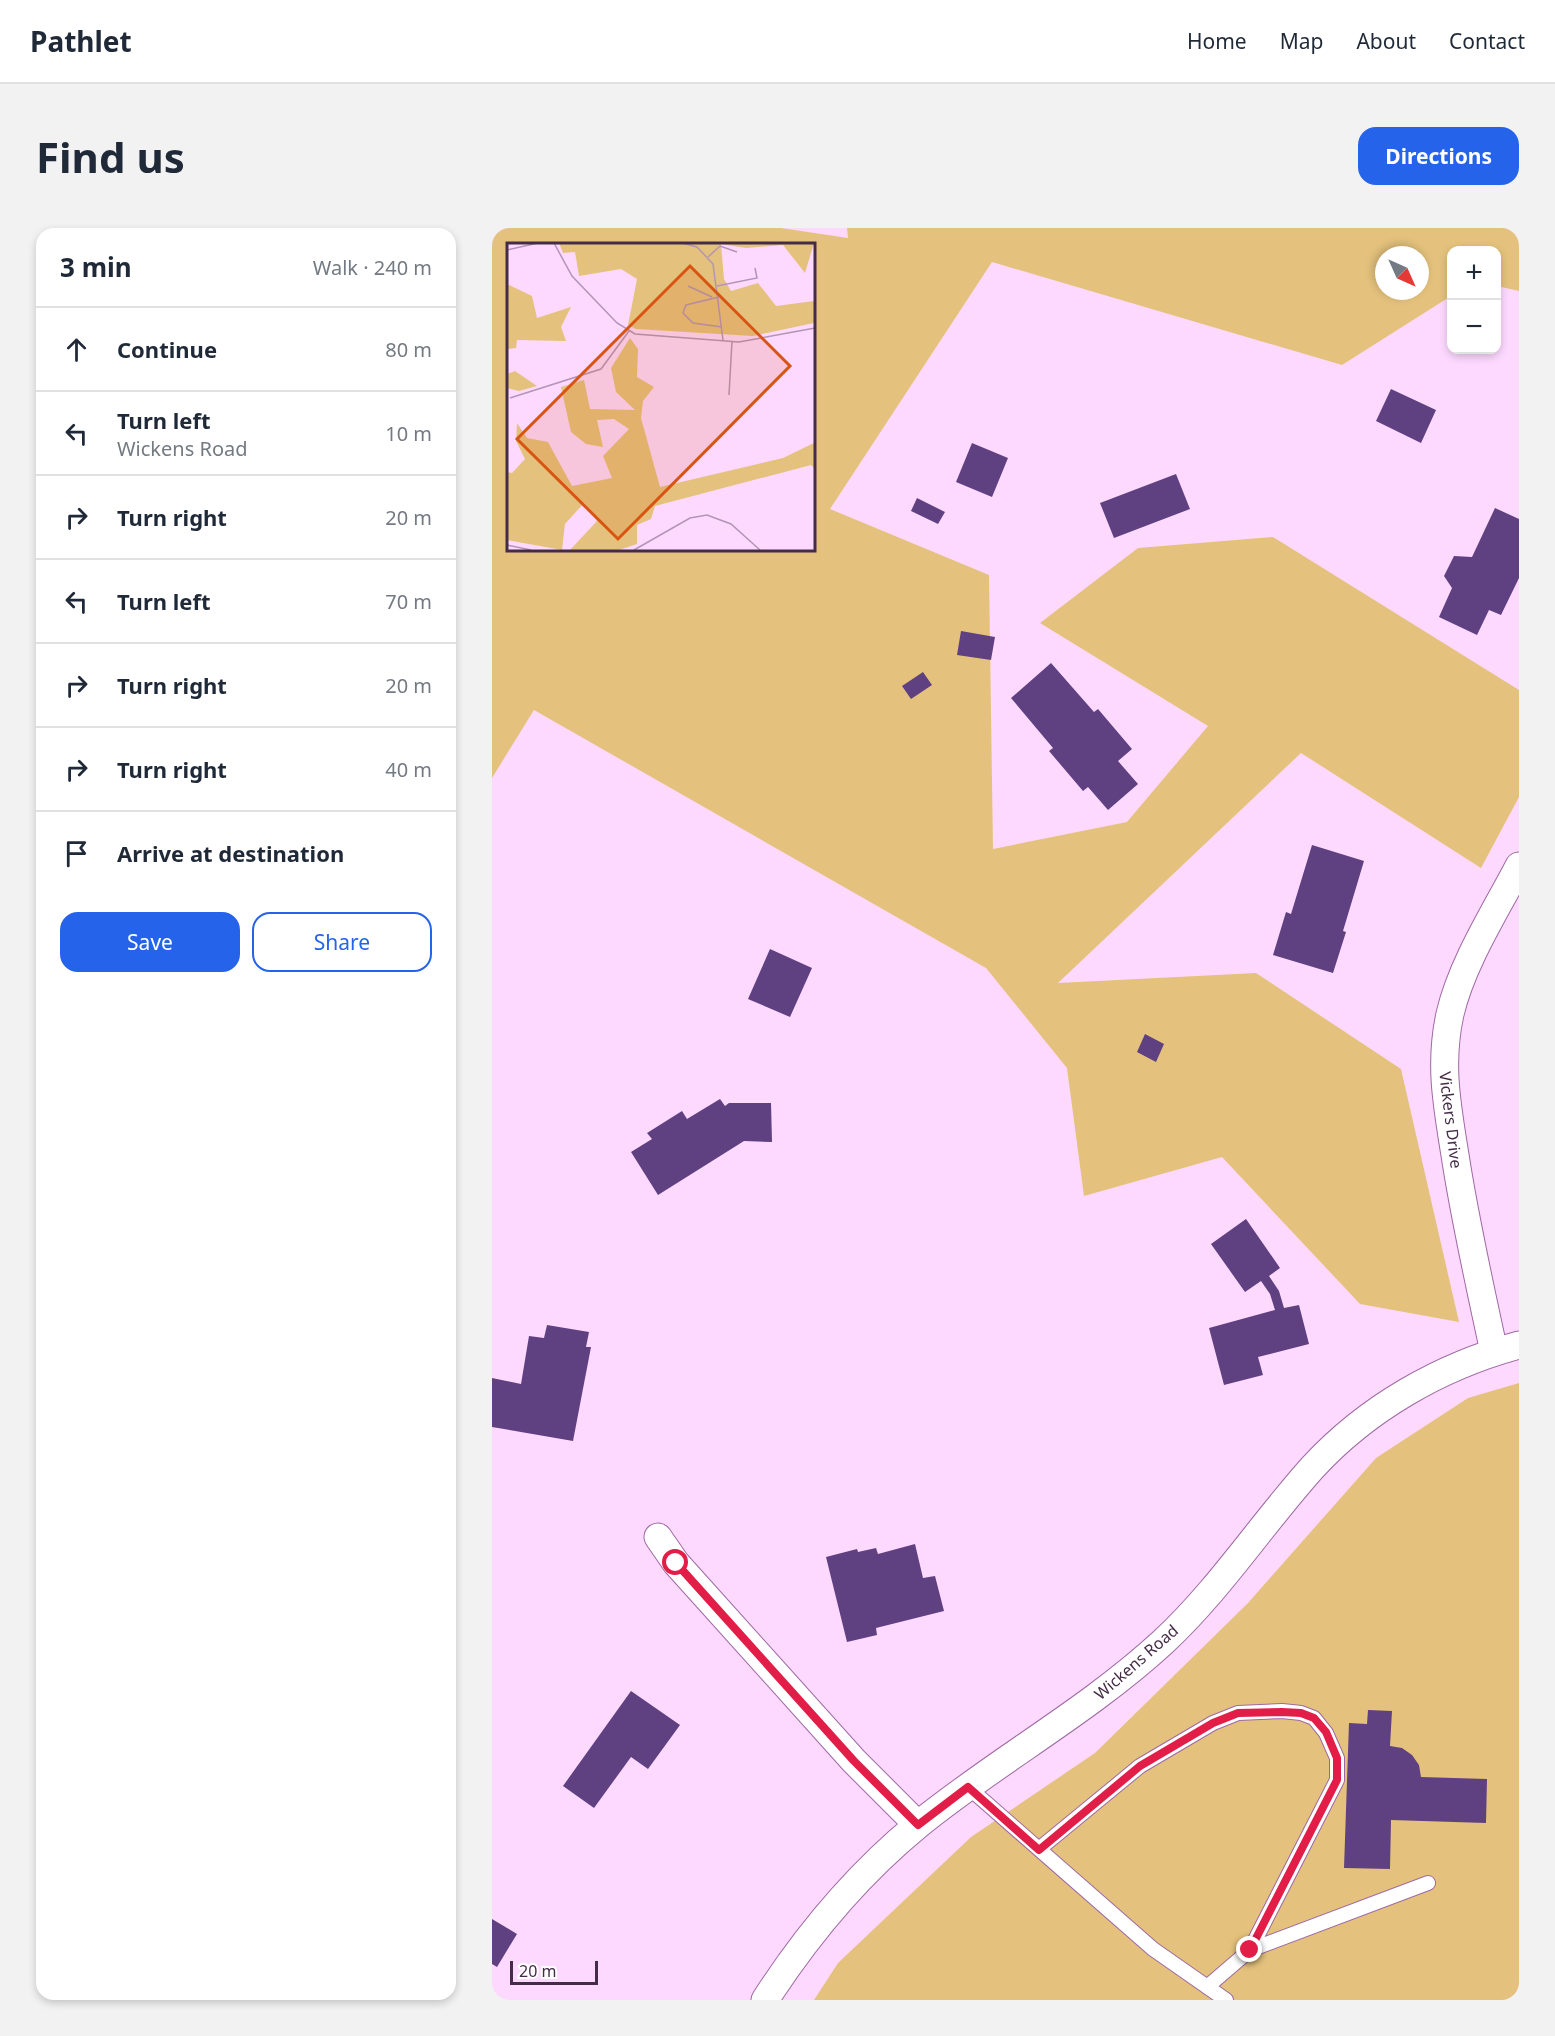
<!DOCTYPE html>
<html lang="en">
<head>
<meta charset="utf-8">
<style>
	:root { --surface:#fff; --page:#f2f2f3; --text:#1f2937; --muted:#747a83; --line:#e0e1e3; --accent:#2563eb }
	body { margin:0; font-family:"Noto Sans",sans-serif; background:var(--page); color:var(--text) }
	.controls { position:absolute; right:18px; top:18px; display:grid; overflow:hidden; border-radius:12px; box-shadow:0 3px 9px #0003 }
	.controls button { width:54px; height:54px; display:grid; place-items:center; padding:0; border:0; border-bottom:2px solid var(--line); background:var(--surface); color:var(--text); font:30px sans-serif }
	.compass { position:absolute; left:883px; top:18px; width:54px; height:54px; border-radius:50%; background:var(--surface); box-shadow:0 3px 9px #0003; rotate:135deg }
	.scale { position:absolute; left:18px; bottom:15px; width:88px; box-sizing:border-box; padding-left:6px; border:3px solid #442c46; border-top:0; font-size:16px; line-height:21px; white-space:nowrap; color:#442c46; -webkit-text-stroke:4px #fff; paint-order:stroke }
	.stop { position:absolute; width:18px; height:18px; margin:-14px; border:4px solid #e11d48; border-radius:50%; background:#fff }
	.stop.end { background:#e11d48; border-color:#fff; box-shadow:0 2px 6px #0008 }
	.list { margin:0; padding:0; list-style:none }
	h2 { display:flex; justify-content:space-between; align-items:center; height:78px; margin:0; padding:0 24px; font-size:26px }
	h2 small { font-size:20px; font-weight:400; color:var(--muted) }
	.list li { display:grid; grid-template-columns:39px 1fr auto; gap:18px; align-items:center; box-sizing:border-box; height:84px; padding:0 24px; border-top:2px solid var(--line) }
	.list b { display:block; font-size:22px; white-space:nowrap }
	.list p { margin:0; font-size:20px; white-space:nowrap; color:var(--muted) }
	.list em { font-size:20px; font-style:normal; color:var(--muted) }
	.actions { display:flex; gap:12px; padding:18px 24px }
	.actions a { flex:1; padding:14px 0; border:2px solid var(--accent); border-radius:18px; text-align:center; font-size:21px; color:var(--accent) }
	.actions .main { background:var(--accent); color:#fff }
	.icon { flex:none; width:33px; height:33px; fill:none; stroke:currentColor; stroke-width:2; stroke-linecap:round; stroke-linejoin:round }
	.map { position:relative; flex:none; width:1027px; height:1772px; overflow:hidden; border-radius:18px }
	header { display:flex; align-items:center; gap:36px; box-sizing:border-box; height:84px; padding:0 30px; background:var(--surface); border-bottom:2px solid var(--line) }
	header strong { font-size:28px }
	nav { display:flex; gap:33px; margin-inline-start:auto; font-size:21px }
	.intro { display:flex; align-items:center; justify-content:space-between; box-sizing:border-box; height:144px; padding:0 36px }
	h1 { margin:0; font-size:42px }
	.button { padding:15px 27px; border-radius:18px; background:var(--accent); color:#fff; font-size:21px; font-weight:700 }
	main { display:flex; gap:36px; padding:0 36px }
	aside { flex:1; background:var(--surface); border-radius:18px; box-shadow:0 3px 9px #0003 }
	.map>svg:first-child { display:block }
	.green { fill:#e4c27d; fill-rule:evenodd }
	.building { fill:#5f4081 }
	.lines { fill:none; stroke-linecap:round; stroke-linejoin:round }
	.service-casing { stroke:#9f68a3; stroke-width:16 }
	.minor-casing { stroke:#9f68a3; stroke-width:29 }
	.service { stroke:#fff; stroke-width:14 }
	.minor { stroke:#fff; stroke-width:27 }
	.route { stroke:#e11d48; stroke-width:8 }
	.labels { text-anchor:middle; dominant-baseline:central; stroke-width:6; stroke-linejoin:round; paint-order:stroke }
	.street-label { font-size:16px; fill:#442c46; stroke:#fff }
	.inset-road { fill:none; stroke:#b394b5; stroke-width:1.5 }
	.view { fill:#d85412; fill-opacity:0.15; stroke:#d85412; stroke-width:3 }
	.inset-edge { fill:none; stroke:#442c46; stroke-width:3 }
</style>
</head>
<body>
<header>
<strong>Pathlet</strong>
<nav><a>Home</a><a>Map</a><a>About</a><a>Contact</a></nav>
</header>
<div class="intro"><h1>Find us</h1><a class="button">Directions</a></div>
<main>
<aside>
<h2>3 min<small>Walk · 240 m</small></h2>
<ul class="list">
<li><svg class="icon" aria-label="ahead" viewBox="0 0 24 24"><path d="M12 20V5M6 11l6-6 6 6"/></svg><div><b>Continue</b></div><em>80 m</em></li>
<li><svg class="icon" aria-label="left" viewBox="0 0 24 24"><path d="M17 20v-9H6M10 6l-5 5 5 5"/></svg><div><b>Turn left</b><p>Wickens Road</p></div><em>10 m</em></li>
<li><svg class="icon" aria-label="right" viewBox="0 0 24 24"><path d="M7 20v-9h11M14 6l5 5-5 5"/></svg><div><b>Turn right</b></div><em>20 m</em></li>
<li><svg class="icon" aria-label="left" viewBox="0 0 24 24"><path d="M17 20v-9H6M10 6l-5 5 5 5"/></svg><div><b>Turn left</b></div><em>70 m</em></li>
<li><svg class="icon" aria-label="right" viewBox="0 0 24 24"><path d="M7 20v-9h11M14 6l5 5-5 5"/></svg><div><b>Turn right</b></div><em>20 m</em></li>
<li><svg class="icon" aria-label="right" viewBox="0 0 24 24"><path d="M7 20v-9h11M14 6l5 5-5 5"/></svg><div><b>Turn right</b></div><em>40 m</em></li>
<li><svg class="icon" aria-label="arrive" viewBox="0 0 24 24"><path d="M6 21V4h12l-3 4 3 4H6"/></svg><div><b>Arrive at destination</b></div></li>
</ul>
<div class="actions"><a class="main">Save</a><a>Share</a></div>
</aside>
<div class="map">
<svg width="1027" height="1772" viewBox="0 0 1027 1772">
	<rect width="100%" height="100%" fill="#fdd9ff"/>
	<path class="green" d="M 0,0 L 289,0 L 356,10 L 355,0 L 1027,0 L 1027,63 L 1005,58 L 1005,22 L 960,22 L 959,68 L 850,137 L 500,34 L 338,281 L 497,347 L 501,621 L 635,594 L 716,498 L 548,395 L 646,320 L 781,309 L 1027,462 L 1027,569 L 989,640 L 809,525 L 566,755 L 764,745 L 909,841 L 967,1094 L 868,1076 L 730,929 L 592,968 L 575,840 L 494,740 L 42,482 L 0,550 ZM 16,16 L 321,16 L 321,321 L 16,321 ZM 892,27 L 928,27 L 928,63 L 892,63 Z
		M 1027,1155 L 1027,1772 L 322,1772 L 346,1735 L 479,1609 L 603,1525 L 756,1375 L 884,1230 L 976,1170 Z"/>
	<path class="building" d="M 899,161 L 944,182 L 929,215 L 884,193 Z
		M 480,215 L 516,230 L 500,269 L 464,254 Z
		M 684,246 L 698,281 L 622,310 L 608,275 Z
		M 425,270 L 453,284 L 446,296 L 419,283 Z
		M 1003,280 L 1027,291 L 1027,350 L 1009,387 L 997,382 L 985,407 L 947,389 L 960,360 L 952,348 L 962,328 L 980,329 Z
		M 469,403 L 503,409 L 499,432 L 465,427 Z
		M 559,435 L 602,484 L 606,481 L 640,521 L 626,533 L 646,556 L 616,582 L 596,559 L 591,563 L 557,523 L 561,520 L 519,470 Z
		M 431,444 L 440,457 L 419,471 L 410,458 Z
		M 820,617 L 872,633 L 851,703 L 854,704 L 841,745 L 781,727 L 794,684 L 799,686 Z
		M 278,721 L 320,740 L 298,789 L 256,771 Z
		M 653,806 L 672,816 L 664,834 L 645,824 Z
		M 228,871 L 233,878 L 237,875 L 279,875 L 280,914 L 252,913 L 166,967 L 139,924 L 160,911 L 155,905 L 190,883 L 195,891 Z
		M 754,991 L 788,1040 L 777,1048 L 787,1063 L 792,1080 L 807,1077 L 817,1116 L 766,1129 L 771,1147 L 732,1157 L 717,1100 L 783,1082 L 778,1066 L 769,1053 L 753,1064 L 719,1016 Z
		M 55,1097 L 97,1104 L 94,1119 L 99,1119 L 81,1213 L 0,1199 L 0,1150 L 29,1156 L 37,1108 L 52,1110 Z
		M 423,1316 L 431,1350 L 443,1348 L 452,1383 L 384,1400 L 385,1407 L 355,1414 L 334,1329 L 365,1321 L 366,1324 L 384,1320 L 386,1326 Z
		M 139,1463 L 188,1497 L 156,1541 L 139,1529 L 102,1580 L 71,1558 Z
		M 876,1482 L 900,1483 L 898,1518 L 910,1520 L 920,1527 L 927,1537 L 929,1549 L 995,1551 L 994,1595 L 899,1592 L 898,1641 L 852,1640 L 857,1495 L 875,1496 Z
		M 0,1691 L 25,1706 L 5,1739 L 0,1736 Z"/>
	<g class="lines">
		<g class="service-casing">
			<path id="service" d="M 476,1559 L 661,1721 L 734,1772
				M 547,1621 L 648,1538 L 721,1495 L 746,1485 L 790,1483 L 809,1485 L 822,1490 L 834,1505 L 845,1530 L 845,1552 L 758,1722 L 715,1759
				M 758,1722 L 936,1655"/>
		</g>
		<g class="minor-casing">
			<path id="minor" d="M 1002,1124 C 988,1058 973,993 963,927 C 955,877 947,836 958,786 C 970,735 1003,684 1027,638
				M 166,1309 L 184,1335 L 362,1533 L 426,1597
				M 273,1772 C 315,1707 367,1645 427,1596 C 506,1532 596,1483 671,1414 C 727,1362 769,1297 820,1240 C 875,1180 949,1138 1027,1117"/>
		</g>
		<use href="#service" class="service"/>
		<use href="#minor" class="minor"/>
	</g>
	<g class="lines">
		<path class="route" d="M 184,1335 L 362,1533 L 426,1597 L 476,1559 L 547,1622 L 648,1538 L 721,1495 L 746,1485 L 790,1484 L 809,1485 L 822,1490 L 834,1504 L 845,1530 L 845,1552 L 758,1722"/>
	</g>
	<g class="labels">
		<g class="street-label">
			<text transform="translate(959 892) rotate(83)">Vickers Drive</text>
			<text transform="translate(644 1434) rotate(-41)">Wickens Road</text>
		</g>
	</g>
	<g transform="translate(15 15)">
		<rect width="308" height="308" fill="#fdd9ff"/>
		<path d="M 52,0 L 307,0 L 298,30 L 276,2 L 239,5 L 214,1 L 217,36 L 224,48 L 251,40 L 269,63 L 307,58 L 307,80 L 246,93 L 129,86 L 121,82 L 130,36 L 114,26 L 72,33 L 68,9 L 56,10 ZM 0,41 L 25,53 L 30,75 L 64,64 L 54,84 L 59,98 L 10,97 L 9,105 L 0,106 ZM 123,95 L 131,106 L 130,134 L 147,144 L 136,158 L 134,175 L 153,244 L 276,215 L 307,200 L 307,225 L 304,222 L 148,263 L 144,276 L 130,282 L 130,301 L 112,307 L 63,307 L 90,278 L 77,260 L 58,281 L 55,307 L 0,297 L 0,229 L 5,230 L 18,216 L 9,198 L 10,180 L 20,195 L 41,199 L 65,243 L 105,235 L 96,213 L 122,186 L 107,176 L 90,177 L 96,204 L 79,201 L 64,189 L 54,144 L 77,137 L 83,166 L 128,167 L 109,149 L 104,125 ZM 8,128 L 30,143 L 12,148 L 0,145 L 0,131 Z" fill="#e4c27d"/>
		<path class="inset-road" d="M 47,0 L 65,33 L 110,80 L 128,91 L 232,99 L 308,85M 175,0 L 190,4 L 206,21 L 216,97M 0,7 L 31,0M 201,14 L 213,3 L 230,9M 181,43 L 205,54M 210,43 L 250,35 L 248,25M 212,54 L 179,62 L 176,70 L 186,80 L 215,84M 222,152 L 225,98M 3,155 L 94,126 L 122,88M 0,302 L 24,307M 127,307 L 183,275 L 200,272 L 224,281 L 253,307"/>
		<path class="view" d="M 183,23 L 283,123 L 111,296 L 10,196 Z"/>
		<rect width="308" height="308" class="inset-edge"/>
	</g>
</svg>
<div class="controls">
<button>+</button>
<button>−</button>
</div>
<svg class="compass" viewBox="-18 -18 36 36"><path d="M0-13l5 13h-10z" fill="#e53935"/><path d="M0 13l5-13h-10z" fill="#747a83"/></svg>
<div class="scale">20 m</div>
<div class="stop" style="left:184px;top:1335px"></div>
<div class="stop end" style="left:758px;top:1722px"></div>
</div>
</main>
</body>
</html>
